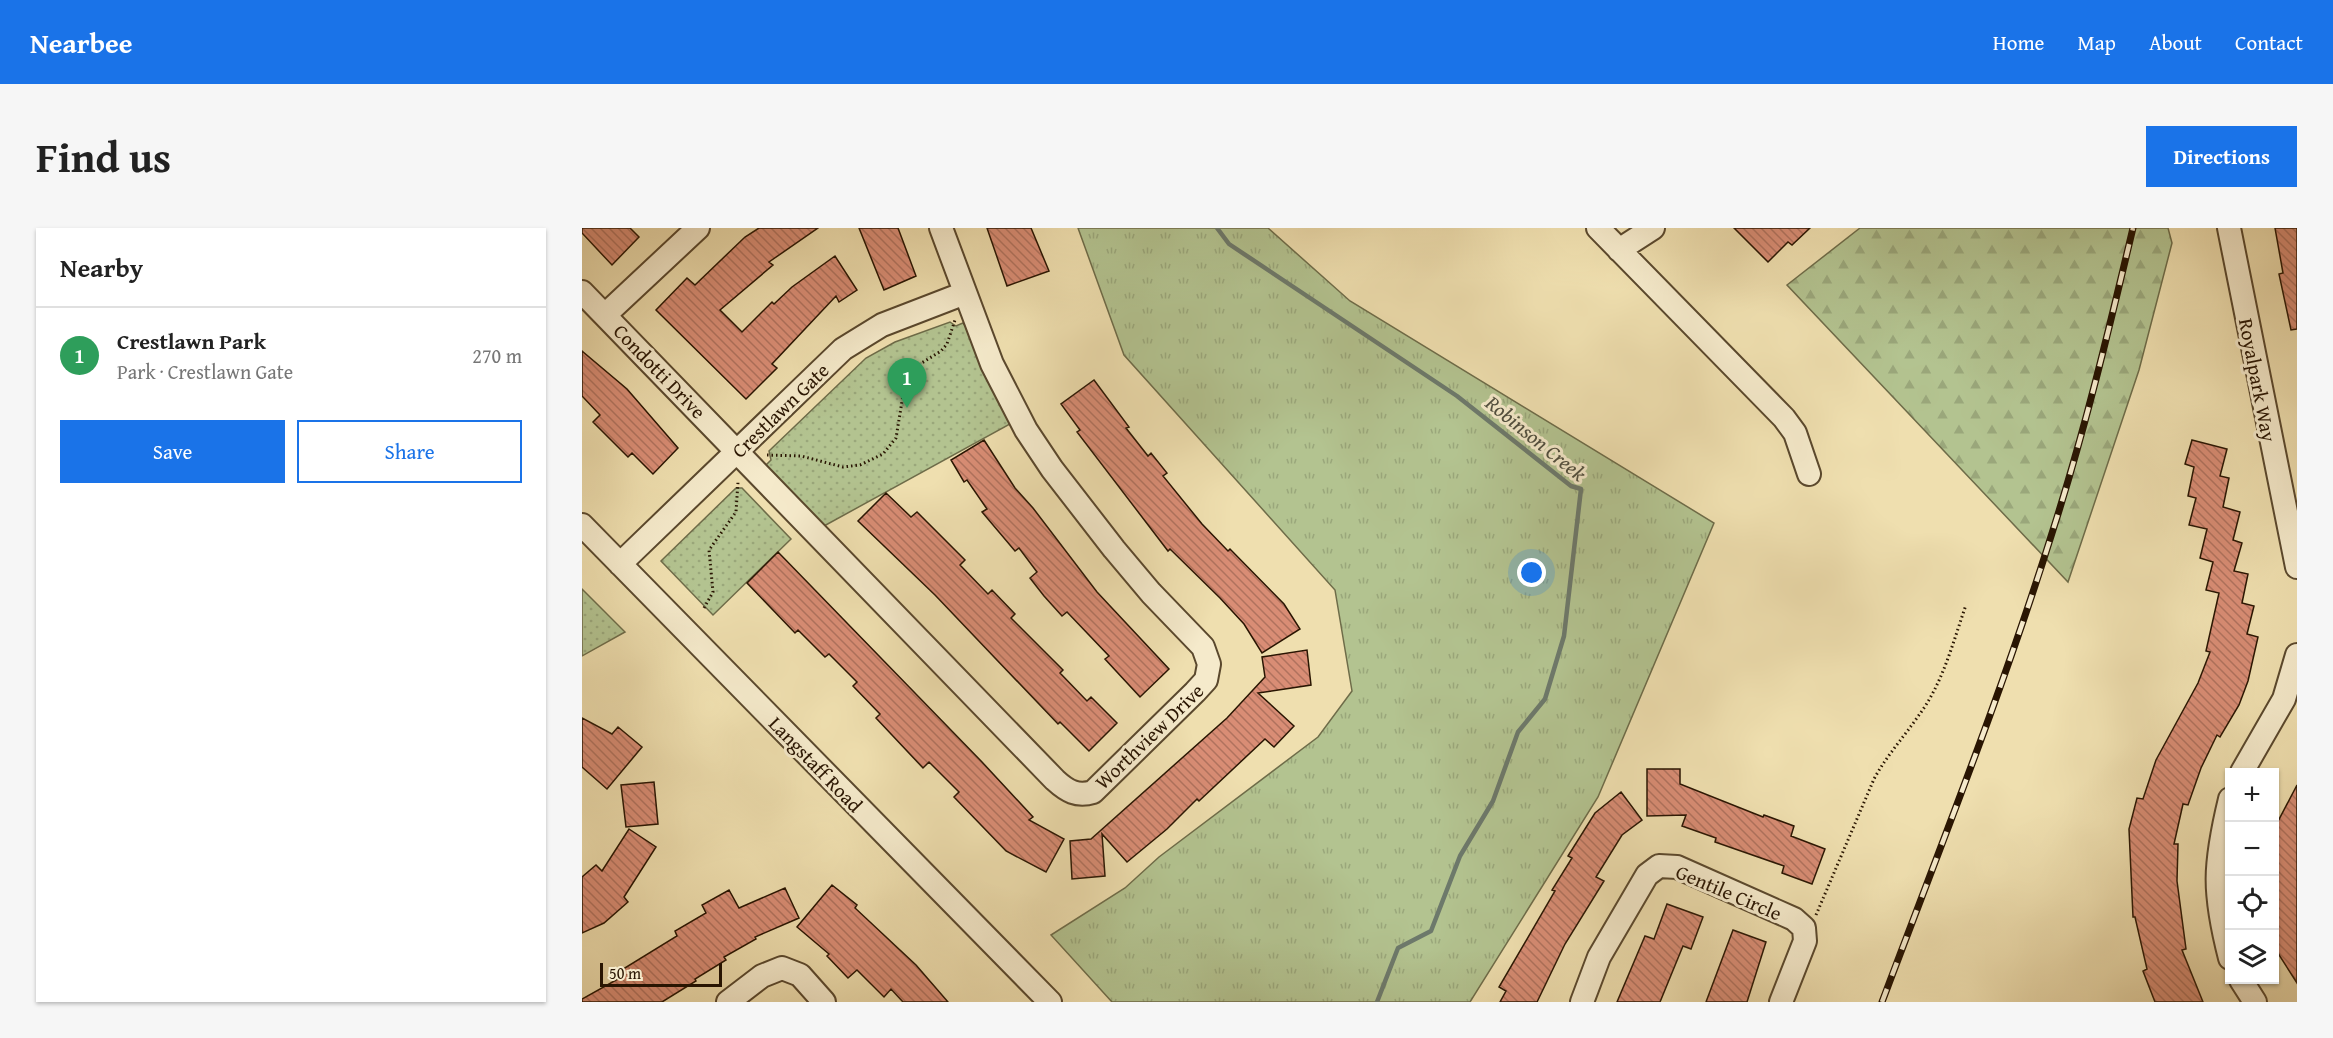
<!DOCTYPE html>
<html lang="en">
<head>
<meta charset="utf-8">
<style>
	:root { --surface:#fff; --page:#f6f6f6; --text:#222; --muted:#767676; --line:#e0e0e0; --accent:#1a73e8 }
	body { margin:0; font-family:"Gentium Book Plus",serif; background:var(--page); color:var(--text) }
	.controls { position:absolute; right:18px; bottom:18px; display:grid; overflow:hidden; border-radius:0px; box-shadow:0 2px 4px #0004 }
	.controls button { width:54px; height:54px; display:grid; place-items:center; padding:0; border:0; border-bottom:2px solid var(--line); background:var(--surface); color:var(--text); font:30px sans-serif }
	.scale { position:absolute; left:18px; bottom:15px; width:122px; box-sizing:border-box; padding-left:6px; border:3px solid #291502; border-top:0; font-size:16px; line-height:21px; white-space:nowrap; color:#291502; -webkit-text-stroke:4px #f5eacb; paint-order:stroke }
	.you { position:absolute; left:950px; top:345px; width:21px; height:21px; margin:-15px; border:4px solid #fff; border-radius:50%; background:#1a73e8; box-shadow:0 0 0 9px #1a73e833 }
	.badge { display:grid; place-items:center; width:39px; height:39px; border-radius:50%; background:var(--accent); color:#fff; font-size:20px; font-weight:700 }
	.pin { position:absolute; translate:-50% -50px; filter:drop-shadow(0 2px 3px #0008) }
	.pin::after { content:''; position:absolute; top:32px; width:21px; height:18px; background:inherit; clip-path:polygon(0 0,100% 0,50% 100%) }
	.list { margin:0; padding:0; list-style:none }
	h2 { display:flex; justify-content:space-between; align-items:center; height:78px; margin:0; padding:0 24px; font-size:26px }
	h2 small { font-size:20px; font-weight:400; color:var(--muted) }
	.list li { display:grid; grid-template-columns:39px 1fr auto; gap:18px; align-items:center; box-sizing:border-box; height:96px; padding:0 24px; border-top:2px solid var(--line) }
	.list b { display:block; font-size:22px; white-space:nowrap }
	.list p { margin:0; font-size:20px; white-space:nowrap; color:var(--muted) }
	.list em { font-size:20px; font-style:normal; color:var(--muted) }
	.actions { display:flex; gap:12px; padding:18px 24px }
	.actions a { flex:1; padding:14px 0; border:2px solid var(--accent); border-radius:0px; text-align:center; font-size:21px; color:var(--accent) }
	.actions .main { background:var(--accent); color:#fff }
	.icon { flex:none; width:33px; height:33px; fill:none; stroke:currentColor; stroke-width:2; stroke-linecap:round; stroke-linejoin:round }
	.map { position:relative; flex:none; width:1715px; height:774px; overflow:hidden; border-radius:0px }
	header { display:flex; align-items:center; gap:36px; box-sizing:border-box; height:84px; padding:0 30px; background:var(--accent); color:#fff }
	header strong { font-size:28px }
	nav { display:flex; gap:33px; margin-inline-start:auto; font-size:21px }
	.intro { display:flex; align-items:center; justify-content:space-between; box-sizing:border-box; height:144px; padding:0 36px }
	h1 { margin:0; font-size:42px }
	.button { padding:15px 27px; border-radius:0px; background:var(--accent); color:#fff; font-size:21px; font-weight:700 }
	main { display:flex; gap:36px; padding:0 36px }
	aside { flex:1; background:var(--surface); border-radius:0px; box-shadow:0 2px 4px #0004 }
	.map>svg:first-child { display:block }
	.grass { fill:url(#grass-tufts); stroke:#6e6c49; stroke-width:1.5 }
	.forest { fill:url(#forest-firs); stroke:#6e6c49; stroke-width:1.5 }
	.park { fill:url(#park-dots); stroke:#6e6c49; stroke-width:1.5 }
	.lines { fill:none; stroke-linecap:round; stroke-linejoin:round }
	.stream { stroke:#6d796b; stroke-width:4.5 }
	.building { fill:url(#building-back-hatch); stroke:#291502; stroke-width:1.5 }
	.minor-casing { stroke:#5a482d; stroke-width:26 }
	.path { stroke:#291502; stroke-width:3; stroke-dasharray:1.5 3; stroke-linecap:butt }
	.minor { stroke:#f5eacb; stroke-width:22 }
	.rail-casing { stroke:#291502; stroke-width:7 }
	.rail { stroke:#f5eacb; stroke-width:4.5; stroke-dasharray:14; stroke-linecap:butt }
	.labels { text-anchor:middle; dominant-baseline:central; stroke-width:6; stroke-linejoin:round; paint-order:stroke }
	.street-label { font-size:20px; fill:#291502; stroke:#f5eacb }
	.water-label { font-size:21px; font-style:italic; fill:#514f3f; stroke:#f5eacb }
</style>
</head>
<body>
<header>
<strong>Nearbee</strong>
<nav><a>Home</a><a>Map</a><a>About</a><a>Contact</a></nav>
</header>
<div class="intro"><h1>Find us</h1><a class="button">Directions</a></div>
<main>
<aside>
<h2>Nearby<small></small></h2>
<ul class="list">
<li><span class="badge" style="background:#2e9e5b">1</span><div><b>Crestlawn Park</b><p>Park · Crestlawn Gate</p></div><em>270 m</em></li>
</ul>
<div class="actions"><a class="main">Save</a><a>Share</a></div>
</aside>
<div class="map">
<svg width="1715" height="774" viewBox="0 0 1715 774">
	<defs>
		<pattern id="grass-tufts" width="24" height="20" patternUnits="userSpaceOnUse" patternTransform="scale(1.5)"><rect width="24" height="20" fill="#b3c390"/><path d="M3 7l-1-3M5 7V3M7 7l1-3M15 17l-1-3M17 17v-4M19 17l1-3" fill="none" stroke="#9aa77b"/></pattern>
		<pattern id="forest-firs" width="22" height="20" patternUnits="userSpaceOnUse" patternTransform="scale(1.5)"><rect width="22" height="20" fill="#b3c390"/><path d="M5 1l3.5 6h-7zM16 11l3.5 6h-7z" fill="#9aa77b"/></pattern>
		<pattern id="park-dots" width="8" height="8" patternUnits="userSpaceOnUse" patternTransform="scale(1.5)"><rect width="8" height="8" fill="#b3c390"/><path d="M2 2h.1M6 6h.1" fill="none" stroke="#9aa77b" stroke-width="1.8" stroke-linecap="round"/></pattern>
		<pattern id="building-back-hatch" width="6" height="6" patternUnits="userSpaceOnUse" patternTransform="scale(1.5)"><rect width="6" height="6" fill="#d98d75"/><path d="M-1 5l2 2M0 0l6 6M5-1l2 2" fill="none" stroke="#b0725e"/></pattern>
	</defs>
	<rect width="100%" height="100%" fill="#efdfaf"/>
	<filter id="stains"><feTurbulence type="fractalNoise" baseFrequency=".00333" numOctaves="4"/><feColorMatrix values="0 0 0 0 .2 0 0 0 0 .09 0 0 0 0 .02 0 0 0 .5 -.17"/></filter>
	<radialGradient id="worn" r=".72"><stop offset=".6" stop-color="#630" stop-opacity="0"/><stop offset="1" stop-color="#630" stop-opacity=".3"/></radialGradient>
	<path class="grass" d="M 496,0 L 686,0 L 768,73 L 1132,295 L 1016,569 L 888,774 L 530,774 L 469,707 L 543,660 L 577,629 L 736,509 L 770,463 L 753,362 L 542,127 Z"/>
	<path class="forest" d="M 1278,0 L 1586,0 L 1590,15 L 1557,142 L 1486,354 L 1205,57 Z"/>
	<path class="park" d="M 368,94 L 374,98 L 381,95 L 384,99 L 411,163 L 428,196 L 242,298 L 184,237 L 189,232 L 187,223 L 284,130 L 313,114 Z
		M 154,260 L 160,260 L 209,311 L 131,387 L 79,333 Z
		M 0,361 L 43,404 L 0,428 Z"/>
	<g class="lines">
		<path class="stream" d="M 635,0 L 647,16 L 875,168 L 989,258 L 999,261 L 982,408 L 963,471 L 936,504 L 911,573 L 878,628 L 849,703 L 816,720 L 795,774"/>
	</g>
	<path class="building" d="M 0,0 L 48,0 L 57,9 L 30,37 L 0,5 Z
		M 177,0 L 236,0 L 187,34 L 191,37 L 138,82 L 160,104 L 190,74 L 192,76 L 210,59 L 253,28 L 275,62 L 257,74 L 254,68 L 190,136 L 195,140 L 164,171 L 74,82 L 105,50 L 113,57 L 163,9 Z
		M 277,0 L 316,0 L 334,48 L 302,62 Z
		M 405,0 L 449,0 L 467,43 L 425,58 Z
		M 1152,0 L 1228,0 L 1210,17 L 1206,14 L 1186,34 Z
		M 1693,0 L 1715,0 L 1715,101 L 1709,102 L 1697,46 L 1701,45 Z
		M 0,123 L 45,161 L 96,220 L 71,246 L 50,225 L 46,229 L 11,194 L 18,187 L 0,168 Z
		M 512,152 L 547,199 L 544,200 L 566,228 L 569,225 L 585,245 L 581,248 L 620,296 L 646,323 L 648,321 L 702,376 L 718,401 L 680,425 L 662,396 L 638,370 L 588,321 L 586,323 L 495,204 L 498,202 L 479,176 Z
		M 402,212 L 433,260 L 451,280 L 515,364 L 587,441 L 558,469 L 523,431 L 527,428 L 485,384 L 480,388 L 462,368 L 448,350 L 455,344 L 437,320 L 433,323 L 400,284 L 405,281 L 385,252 L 382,254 L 369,232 Z
		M 1610,212 L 1645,221 L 1638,248 L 1647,250 L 1641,279 L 1658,284 L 1651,312 L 1660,315 L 1652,343 L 1666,346 L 1660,375 L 1672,378 L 1665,406 L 1676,409 L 1666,453 L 1657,477 L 1638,509 L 1635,507 L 1619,540 L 1606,577 L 1601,576 L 1592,616 L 1596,616 L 1595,653 L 1604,721 L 1600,722 L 1621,774 L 1573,774 L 1561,743 L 1565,741 L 1553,689 L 1551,689 L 1547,601 L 1555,570 L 1561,571 L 1574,532 L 1616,455 L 1628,424 L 1624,423 L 1637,365 L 1624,362 L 1631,334 L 1618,330 L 1625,301 L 1607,297 L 1614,270 L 1606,268 L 1612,239 L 1603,236 Z
		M 304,265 L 329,289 L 335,284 L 383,332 L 378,337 L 406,366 L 410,362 L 433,386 L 429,390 L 481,442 L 478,445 L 505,473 L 509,469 L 535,495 L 507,523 L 478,494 L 476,496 L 353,367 L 276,293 Z
		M 196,324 L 400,534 L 451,589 L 447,592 L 482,611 L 464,644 L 424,623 L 372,569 L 377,564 L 347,534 L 341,540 L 294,490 L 298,486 L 271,458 L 275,454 L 247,426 L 243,429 L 216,402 L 213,405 L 165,355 Z
		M 725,422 L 729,457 L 676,465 L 712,498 L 692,519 L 683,511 L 617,573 L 615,571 L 585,601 L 545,634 L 520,606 L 523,648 L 490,651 L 488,613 L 509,611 L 645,490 L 683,449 L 680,429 Z
		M 0,490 L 30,506 L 36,499 L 60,519 L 25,561 L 0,539 Z
		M 1065,541 L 1098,541 L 1098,556 L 1181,589 L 1182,587 L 1212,598 L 1209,608 L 1243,621 L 1230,656 L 1200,645 L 1202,638 L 1133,614 L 1134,610 L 1100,598 L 1104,587 L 1065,588 Z
		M 72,554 L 76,596 L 44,599 L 39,557 Z
		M 1715,557 L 1715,755 L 1692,719 L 1692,601 Z
		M 1039,564 L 1060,592 L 1040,607 L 1014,649 L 1022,653 L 983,716 L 955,774 L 918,774 L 924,763 L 917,759 L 973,663 L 970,662 L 990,630 L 986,628 L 1013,585 Z
		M 47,601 L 74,619 L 42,669 L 46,674 L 22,695 L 0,705 L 0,649 L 14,637 L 20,643 Z
		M 250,657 L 275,677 L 273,680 L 334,737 L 366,774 L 321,774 L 309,761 L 302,769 L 275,742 L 266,750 L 245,728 L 247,726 L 215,699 Z
		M 203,660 L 217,690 L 173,709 L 174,711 L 142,729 L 144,732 L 113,751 L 114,753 L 80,774 L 0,774 L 0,771 L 36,751 L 33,746 L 95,708 L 93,703 L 124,685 L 120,677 L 147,662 L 157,680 Z
		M 1085,676 L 1121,689 L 1109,721 L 1101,718 L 1078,774 L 1035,774 L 1063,708 L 1072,711 Z
		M 1151,702 L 1184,714 L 1165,774 L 1124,774 Z"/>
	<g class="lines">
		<g class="minor-casing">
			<path id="minor" d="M 1016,0 L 1202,190 L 1213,205 L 1227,246
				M 1647,0 L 1715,339
				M 1037,22 L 1071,0
				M 0,64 L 473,552 C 485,563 495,569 511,564 L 613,464 L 624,452 L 627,436 L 621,419 L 569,365 L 532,321 L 470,241 L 444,202 L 410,136 L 359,0
				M 23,87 L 116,0
				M 0,297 L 468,774
				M 38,336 L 261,121 L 300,97 L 383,65
				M 1660,544 L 1702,471 L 1715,427
				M 1648,571 C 1632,637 1631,664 1648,730
				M 1659,752 L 1673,774
				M 146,774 L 180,748 L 200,740 L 218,747 L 242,774
				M 1000,774 L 1017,729 L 1065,647 L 1077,638 L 1095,639 L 1212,691 L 1222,700 L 1223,713 L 1199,774"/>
		</g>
		<path class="path" d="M 185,227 L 219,228 L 261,239 L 278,237 L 301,226 L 314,210 L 324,149 L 330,141 L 359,123 L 365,116 L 373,92
			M 122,380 L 131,364 L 127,322 L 154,284 L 156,254
			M 1234,687 L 1292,551 C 1305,527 1322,509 1337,487 C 1361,455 1371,414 1384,377"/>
		<use href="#minor" class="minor"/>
		<g class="rail-casing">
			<path id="rail" d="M 1300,774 C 1359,617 1421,462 1471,302 C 1503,202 1527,101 1551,0"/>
		</g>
		<use href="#rail" class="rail"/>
	</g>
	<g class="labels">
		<g class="street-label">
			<text transform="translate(78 143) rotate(46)">Condotti Drive</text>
			<text transform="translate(1676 152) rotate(79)">Royalpark Way</text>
			<text transform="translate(198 182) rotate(-44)">Crestlawn Gate</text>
			<text transform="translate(567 508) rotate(-44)">Worthview Drive</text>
			<text transform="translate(234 536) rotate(46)">Langstaff Road</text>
			<text transform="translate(1147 664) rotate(23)">Gentile Circle</text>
		</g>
		<g class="water-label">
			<text transform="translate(954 210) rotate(39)">Robinson Creek</text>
		</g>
	</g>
	<rect width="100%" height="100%" filter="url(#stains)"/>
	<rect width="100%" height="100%" fill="url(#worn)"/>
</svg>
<div class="controls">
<button>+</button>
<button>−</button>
<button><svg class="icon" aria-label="locate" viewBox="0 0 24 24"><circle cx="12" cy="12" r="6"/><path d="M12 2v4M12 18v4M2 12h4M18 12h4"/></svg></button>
<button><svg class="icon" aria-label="layers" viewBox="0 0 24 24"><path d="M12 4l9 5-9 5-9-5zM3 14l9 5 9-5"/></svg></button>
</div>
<div class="scale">50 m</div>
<div class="you"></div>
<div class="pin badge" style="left:325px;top:180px;background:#2e9e5b">1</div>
</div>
</main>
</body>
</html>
